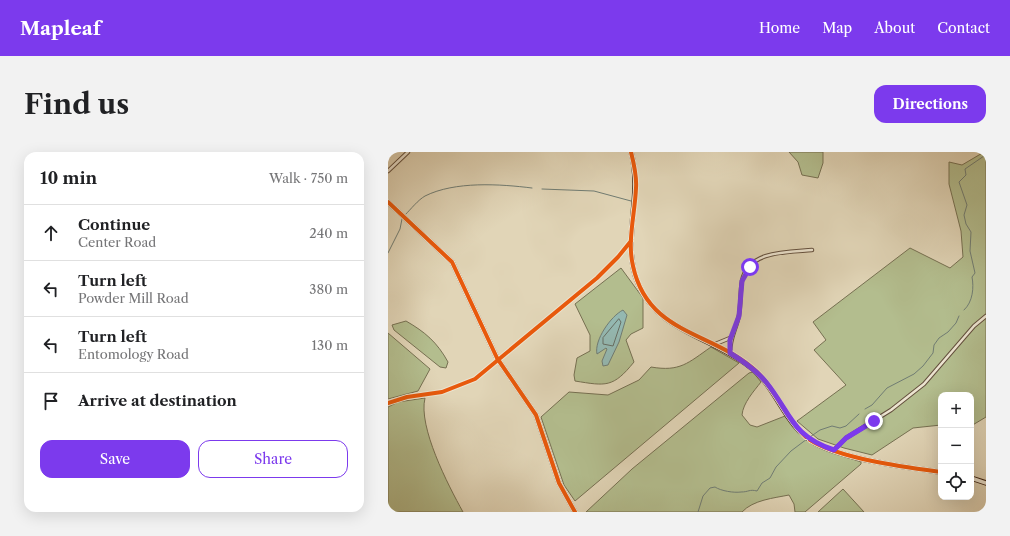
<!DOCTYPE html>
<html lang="en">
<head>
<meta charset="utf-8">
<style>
	:root { --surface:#fff; --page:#f2f2f2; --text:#202124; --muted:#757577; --line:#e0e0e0; --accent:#7c3aed }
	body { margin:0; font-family:"Libre Caslon Text",serif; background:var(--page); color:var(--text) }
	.controls { position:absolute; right:12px; bottom:12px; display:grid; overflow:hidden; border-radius:8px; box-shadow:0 4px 16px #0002 }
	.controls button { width:36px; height:36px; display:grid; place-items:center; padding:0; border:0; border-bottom:1px solid var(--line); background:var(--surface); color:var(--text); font:20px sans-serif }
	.stop { position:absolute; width:12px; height:12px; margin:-9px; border:3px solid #7c3aed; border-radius:50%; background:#fff }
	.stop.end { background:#7c3aed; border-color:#fff; box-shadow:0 1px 4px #0008 }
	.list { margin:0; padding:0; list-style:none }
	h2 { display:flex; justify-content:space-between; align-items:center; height:52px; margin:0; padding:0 16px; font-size:17px }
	h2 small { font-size:13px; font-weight:400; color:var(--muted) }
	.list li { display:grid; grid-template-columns:26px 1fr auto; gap:12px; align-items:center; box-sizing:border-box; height:56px; padding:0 16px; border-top:1px solid var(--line) }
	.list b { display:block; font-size:15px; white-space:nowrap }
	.list p { margin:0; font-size:13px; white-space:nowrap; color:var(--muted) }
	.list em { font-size:13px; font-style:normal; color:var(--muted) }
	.actions { display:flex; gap:8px; padding:12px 16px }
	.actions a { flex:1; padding:9px 0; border:1px solid var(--accent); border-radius:12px; text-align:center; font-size:14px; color:var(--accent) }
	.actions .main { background:var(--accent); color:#fff }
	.icon { flex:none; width:22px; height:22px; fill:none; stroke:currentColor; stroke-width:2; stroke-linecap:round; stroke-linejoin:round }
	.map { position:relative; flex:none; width:598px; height:360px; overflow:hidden; border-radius:12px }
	header { display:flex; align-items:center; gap:24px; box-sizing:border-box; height:56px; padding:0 20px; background:var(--accent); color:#fff }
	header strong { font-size:19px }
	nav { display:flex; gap:22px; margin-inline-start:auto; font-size:14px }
	.intro { display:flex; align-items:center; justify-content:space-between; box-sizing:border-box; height:96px; padding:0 24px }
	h1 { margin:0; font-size:28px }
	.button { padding:10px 18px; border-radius:12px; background:var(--accent); color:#fff; font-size:14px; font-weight:700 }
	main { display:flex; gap:24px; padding:0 24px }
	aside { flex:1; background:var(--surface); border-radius:12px; box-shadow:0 4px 16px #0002 }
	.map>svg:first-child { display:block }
	.green { fill:#b3bd8e; stroke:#767052 }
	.water { fill:#94b8b1; stroke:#707c73 }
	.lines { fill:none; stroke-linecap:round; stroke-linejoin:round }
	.shore { stroke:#676e63; stroke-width:1 }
	.stream { stroke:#707c73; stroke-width:1 }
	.river { stroke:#94b8b1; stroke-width:4.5 }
	.street-casing { stroke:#64503e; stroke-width:4.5 }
	.secondary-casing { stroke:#3a2315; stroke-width:5.5 }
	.street { stroke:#ece4d0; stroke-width:2.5 }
	.secondary { stroke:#ece4d0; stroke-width:3.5 }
	.cycleway-casing { stroke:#ece4d0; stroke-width:6 }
	.cycleway { stroke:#e8590c; stroke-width:4 }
	.route { stroke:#7c3aed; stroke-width:5 }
</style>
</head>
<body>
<header>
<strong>Mapleaf</strong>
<nav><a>Home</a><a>Map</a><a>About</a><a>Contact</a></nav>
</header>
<div class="intro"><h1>Find us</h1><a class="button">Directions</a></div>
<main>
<aside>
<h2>10 min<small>Walk · 750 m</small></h2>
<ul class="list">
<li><svg class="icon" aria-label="ahead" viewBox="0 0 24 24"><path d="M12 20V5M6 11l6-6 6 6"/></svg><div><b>Continue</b><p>Center Road</p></div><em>240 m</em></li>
<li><svg class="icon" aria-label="left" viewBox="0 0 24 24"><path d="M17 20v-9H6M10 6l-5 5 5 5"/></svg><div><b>Turn left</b><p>Powder Mill Road</p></div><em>380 m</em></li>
<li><svg class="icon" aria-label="left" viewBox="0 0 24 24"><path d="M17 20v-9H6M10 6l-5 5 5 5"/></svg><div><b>Turn left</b><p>Entomology Road</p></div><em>130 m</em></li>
<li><svg class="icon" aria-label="arrive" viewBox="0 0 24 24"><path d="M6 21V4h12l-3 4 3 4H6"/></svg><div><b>Arrive at destination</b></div></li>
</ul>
<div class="actions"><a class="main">Save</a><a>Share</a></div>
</aside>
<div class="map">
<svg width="598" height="360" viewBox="0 0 598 360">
	<rect width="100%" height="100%" fill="#e1d5b7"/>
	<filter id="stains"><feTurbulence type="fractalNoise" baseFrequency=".005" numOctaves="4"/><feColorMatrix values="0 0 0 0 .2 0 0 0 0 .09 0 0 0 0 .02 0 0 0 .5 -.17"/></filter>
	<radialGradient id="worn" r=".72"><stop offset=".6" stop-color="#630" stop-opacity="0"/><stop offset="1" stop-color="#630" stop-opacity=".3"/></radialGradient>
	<path class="green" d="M 401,0 L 435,0 L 435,11 L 430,26 L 414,23 L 410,10 Z
		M 596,0 L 598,0 L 598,265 L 583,274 L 583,243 L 553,243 L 553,273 L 525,276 L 484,303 L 456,296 L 430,287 L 409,269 L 458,233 L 426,198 L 438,188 L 425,170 L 522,96 L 562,116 L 575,105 L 573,79 L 561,32 L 561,10 L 574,13 Z
		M 233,116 L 255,146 L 255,176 L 243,182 L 238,188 L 246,210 C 225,236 218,234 187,229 L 186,223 L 189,206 L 202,199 L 202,183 L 187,152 Z
		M 18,169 C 37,180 49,190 60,210 L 58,216 L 52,215 L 6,178 L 4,173 Z
		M 0,181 L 42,217 L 30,239 L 0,247 Z
		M 323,195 L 351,211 L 187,349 L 176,333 L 153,265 L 181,240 L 220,243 L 251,228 L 263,215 C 292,220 300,211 323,195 Z
		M 365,220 L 373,230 C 366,239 355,251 354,263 L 362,273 L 369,275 L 397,264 C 421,297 437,297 473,310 L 473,312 L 417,360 L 407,360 L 406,352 L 401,343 C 386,346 365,348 354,360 L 198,360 L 244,317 L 361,221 Z
		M 37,246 C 30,275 60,333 75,360 L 1,360 L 0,358 L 0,255 L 10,250 Z
		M 455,337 L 476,360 L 430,360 Z"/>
	<path class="water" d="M 235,158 L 239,163 L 231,190 L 220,213 L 215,214 L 214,209 L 219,197 L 218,196 L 209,202 C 206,188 223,164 235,158 Z"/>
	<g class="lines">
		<path class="shore" d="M 231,167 L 233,170 L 225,194 L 215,192 L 215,186 Z"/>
		<path class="stream" d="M 154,37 L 206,39 L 243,49
			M 17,63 C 23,57 30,48 37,44 C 67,29 112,32 144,36
			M 0,101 L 12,77 L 14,67
			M 576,158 C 585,150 586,135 584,125 L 587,121 L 582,99 L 583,80 L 578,72 L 576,63 L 579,53 L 571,30 L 578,23 L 577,17 L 596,4
			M 477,257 L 484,253 L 499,236 L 526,222 L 535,214 L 545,201 L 546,193 L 551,186 L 560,180 L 568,171 L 571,164
			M 422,285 L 432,278 L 444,274 L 452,276 L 458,274 L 471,262
			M 310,360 L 315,344 L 322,336 L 327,335 C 333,339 346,341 353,340 C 361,340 361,337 369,339 L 374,331 L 382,326 L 388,315 L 403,299 L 419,287"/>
		<path class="river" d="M 0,358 L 1,360"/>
		<g class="street-casing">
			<path id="street" d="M 0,19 L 20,0
				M 325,193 L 342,186
				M 342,201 C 342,185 348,178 351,163 C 353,152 352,140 354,129 C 360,98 401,100 424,98
				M 446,298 L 458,286 L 503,258 L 536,232 L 586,174 L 598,164"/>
		</g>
		<g class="secondary-casing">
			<path id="secondary" d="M 243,0 C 256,46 232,88 250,131 C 269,179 324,185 361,214 C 389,234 396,274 427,291 C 459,308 517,315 553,320
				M 0,50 L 64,110 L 109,206 L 148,263 L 171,331 L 187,360
				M 583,326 L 598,331"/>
		</g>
		<use href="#street" class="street"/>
		<use href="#secondary" class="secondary"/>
		<g class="cycleway-casing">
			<path id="cycleway" d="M 243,0 C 246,12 249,24 248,36 C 247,62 239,89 245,114 C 260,184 326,179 369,220 C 389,239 398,267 418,285
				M 0,50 L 64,110 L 109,206 L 148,263 L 171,331 L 187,360
				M 0,251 L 19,245 L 54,240 L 87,227 L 209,126 L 230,105 L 243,89
				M 422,288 C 453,307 516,315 553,320"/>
		</g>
		<use href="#cycleway" class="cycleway"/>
	</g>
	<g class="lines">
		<path class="route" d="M 362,115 L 354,129 L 351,164 L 342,188 L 342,201 C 355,209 368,218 378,230 C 403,261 403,284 446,298 L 458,286 L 486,269"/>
	</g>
	<rect width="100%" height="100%" filter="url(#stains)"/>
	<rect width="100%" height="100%" fill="url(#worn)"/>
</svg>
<div class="controls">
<button>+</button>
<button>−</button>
<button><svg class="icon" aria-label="locate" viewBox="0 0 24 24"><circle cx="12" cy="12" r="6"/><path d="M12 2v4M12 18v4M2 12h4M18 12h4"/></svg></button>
</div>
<div class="stop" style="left:362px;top:115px"></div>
<div class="stop end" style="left:486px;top:269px"></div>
</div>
</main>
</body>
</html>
